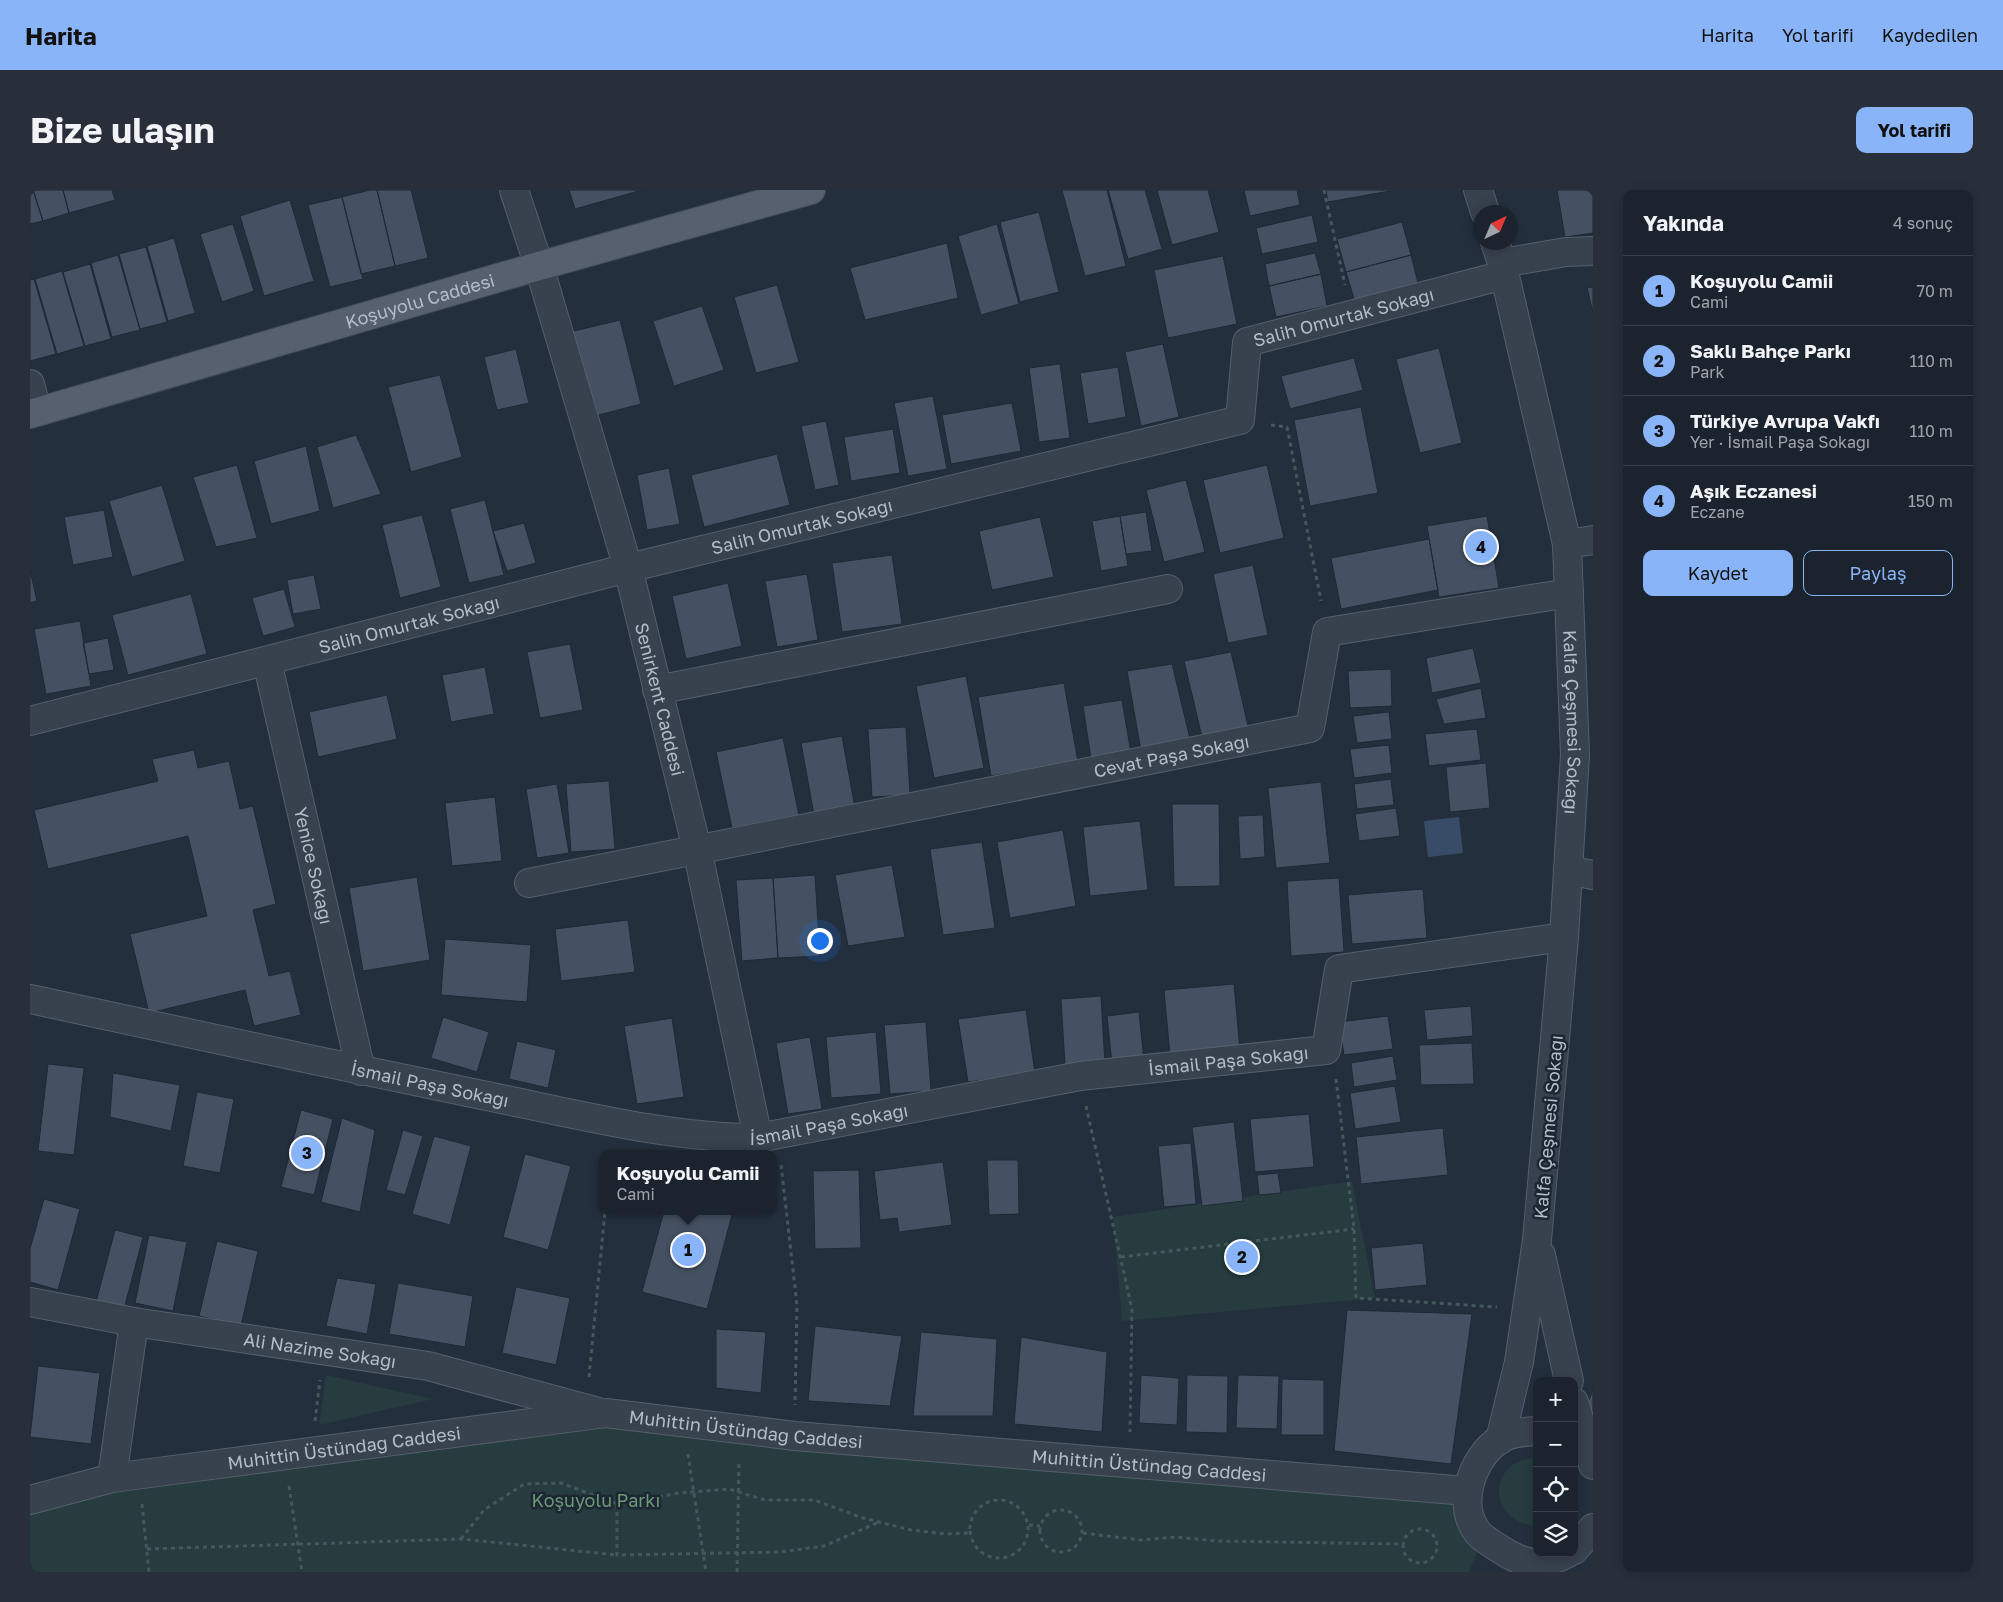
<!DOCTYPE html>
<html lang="tr">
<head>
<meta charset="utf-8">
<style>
	:root { --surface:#1b232e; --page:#282f3a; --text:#f1f3f6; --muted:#a0a4aa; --line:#39404a; --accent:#8ab4f8 }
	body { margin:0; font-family:"Golos Text",sans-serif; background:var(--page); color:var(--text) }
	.controls { position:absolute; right:15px; bottom:15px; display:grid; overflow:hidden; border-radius:10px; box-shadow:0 2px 12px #0003 }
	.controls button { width:45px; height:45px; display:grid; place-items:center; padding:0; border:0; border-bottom:1px solid var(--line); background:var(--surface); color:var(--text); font:25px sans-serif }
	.compass { position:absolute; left:1443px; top:15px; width:45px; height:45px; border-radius:50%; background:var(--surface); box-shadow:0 2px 12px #0003; rotate:44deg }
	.you { position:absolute; left:789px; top:750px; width:18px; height:18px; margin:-12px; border:4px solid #fff; border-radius:50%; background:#1a73e8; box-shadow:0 0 0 8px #1a73e833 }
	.badge { display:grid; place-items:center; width:32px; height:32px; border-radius:50%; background:var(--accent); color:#111; font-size:16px; font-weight:700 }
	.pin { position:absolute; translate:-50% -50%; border:2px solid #fff; box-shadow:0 1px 5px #0006 }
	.popup { position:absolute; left:569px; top:960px; width:178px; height:65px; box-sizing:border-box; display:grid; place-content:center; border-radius:10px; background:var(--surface); filter:drop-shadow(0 1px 4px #0005); font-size:16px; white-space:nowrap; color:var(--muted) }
	.popup b { font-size:19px; color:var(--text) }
	.popup::after { content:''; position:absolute; left:50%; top:100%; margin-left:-10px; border:10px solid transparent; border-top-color:var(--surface) }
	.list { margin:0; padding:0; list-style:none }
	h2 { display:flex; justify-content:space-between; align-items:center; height:65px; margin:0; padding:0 20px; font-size:21px }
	h2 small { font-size:16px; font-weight:400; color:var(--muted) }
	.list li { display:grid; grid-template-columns:32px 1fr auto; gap:15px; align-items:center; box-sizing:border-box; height:70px; padding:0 20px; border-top:1px solid var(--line) }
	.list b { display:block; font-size:19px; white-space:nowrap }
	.list p { margin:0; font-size:16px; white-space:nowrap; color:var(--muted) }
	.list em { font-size:16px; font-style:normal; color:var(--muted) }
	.actions { display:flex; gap:10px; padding:15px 20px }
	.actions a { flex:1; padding:11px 0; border:1px solid var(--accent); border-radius:10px; text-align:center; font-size:18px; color:var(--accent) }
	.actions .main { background:var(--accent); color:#111 }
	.icon { flex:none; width:28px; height:28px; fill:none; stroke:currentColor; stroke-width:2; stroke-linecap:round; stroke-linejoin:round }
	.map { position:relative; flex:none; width:1563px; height:1382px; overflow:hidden; border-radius:10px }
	header { display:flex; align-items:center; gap:30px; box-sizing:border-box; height:70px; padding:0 25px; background:var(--accent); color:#111 }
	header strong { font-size:24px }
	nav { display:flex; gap:28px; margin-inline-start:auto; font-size:18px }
	.intro { display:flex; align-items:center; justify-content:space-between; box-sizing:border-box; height:120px; padding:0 30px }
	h1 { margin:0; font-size:35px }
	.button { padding:12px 22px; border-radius:10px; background:var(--accent); color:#111; font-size:18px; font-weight:700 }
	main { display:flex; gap:30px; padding:0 30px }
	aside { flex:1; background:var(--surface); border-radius:10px; box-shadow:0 2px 12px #0003 }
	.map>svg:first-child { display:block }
	.green { fill:#263c3f }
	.water { fill:#394c67 }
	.building { fill:#455162; stroke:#1f2835 }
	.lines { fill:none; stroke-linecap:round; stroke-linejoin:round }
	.minor-casing { stroke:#565f6c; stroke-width:30 }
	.major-casing { stroke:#414a57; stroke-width:30 }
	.path { stroke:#44595c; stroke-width:3; stroke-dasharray:4 4; stroke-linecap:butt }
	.minor { stroke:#38414e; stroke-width:28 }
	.major { stroke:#56606e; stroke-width:28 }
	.labels { text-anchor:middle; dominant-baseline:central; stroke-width:5; stroke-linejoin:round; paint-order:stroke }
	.street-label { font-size:18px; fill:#b4bcc9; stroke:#1d2633 }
	.park-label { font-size:18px; fill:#6b9a76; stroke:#1d2633 }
</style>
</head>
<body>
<header>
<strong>Harita</strong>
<nav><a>Harita</a><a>Yol tarifi</a><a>Kaydedilen</a></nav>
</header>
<div class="intro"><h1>Bize ulaşın</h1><a class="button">Yol tarifi</a></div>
<main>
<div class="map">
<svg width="1563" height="1382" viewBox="0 0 1563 1382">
	<rect width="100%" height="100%" fill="#242f3e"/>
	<path class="green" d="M 1322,991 L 1345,1108 L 1092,1131 L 1083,1027 Z
		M 296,1185 L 403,1209 L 289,1235 Z
		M 563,1236 L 1087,1286 L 1420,1312 L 1434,1332 L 1438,1349 L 1447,1363 L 1439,1382 L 0,1382 L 0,1320 L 70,1301 Z
		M 1507,1268 L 1507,1336 C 1454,1332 1459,1267 1507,1268 Z"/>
	<path class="water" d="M 1429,627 L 1433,663 L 1398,667 L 1394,631 Z"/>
	<path class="building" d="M 0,0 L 3,0 L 13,31 L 0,34 Z
		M 3,0 L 33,0 L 39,23 L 13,31 Z
		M 33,0 L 82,0 L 85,10 L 39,23 Z
		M 340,0 L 347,0 L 365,76 L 331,84 L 312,7 Z
		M 347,0 L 381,0 L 398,68 L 365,76 Z
		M 539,0 L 612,0 L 545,19 Z
		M 1032,0 L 1077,0 L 1096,76 L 1055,86 Z
		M 1078,0 L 1115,0 L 1132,59 L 1098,69 Z
		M 1127,0 L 1178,0 L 1189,42 L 1142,55 Z
		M 1214,0 L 1267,0 L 1270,15 L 1220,26 Z
		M 1296,0 L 1360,0 L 1360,1 L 1298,12 Z
		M 1527,0 L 1563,0 L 1563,43 L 1535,47 Z
		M 312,7 L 333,89 L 300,97 L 278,15 Z
		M 260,10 L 284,91 L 234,106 L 210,26 Z
		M 1009,22 L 1029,102 L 990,112 L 970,32 Z
		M 1282,25 L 1288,52 L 1232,64 L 1226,38 Z
		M 1372,32 L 1381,65 L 1316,82 L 1307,49 Z
		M 203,34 L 224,101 L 192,112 L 170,44 Z
		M 967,34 L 989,114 L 951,125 L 928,46 Z
		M 144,48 L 165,123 L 138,131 L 117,56 Z
		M 917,53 L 928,108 L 835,130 L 820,78 Z
		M 116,57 L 137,132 L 110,139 L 89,64 Z
		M 1285,63 L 1291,84 L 1239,96 L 1235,74 Z
		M 88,65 L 110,140 L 82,147 L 61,73 Z
		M 1381,65 L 1388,93 L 1325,112 L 1316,82 Z
		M 1193,66 L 1207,134 L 1138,148 L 1124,80 Z
		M 60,74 L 81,149 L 55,156 L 33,82 Z
		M 32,81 L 54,156 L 27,164 L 5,89 Z
		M 1291,84 L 1297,116 L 1246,127 L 1239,96 Z
		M 4,89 L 26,164 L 0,171 L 0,90 Z
		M 747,95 L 769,172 L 726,183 L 704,107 Z
		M 1563,97 L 1563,123 L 1557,98 Z
		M 672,116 L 694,180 L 644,196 L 623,131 Z
		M 590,130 L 611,214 L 561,227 L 540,142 Z
		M 1133,154 L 1149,227 L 1111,236 L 1095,162 Z
		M 1409,158 L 1432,253 L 1390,263 L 1366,169 Z
		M 486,159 L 499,213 L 467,220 L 454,167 Z
		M 1324,168 L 1333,200 L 1260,219 L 1251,186 Z
		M 1030,174 L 1040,248 L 1009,252 L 999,178 Z
		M 1088,177 L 1096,227 L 1058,234 L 1050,183 Z
		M 410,185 L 432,267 L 381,282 L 358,197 Z
		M 903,206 L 917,279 L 878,286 L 864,213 Z
		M 982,213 L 991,261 L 921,274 L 912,225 Z
		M 1331,217 L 1348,303 L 1280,316 L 1264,230 Z
		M 796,231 L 809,295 L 785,300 L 771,236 Z
		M 863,239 L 870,283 L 821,291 L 814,247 Z
		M 326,245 L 351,304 L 303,318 L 287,257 Z
		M 276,256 L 290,321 L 241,334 L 224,271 Z
		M 747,264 L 760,315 L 674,337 L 661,285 Z
		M 207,275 L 227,348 L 186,357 L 163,287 Z
		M 1237,275 L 1254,348 L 1190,363 L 1173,290 Z
		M 639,278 L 650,334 L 617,340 L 607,285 Z
		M 1156,290 L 1175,362 L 1134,372 L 1116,300 Z
		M 132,295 L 155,371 L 102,387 L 79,311 Z
		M 455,310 L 474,385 L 439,393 L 420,319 Z
		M 74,320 L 83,367 L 43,375 L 34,327 Z
		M 1116,322 L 1122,361 L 1096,364 L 1090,326 Z
		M 392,325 L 411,397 L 370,408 L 352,335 Z
		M 1090,326 L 1098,376 L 1071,381 L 1062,331 Z
		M 1457,326 L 1469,398 L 1409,407 L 1397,336 Z
		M 1010,327 L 1024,387 L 962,400 L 949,341 Z
		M 494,333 L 506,373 L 477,381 L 463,341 Z
		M 1399,349 L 1408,400 L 1311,419 L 1301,368 Z
		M 862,365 L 872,434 L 812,442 L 802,373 Z
		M 1223,375 L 1238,445 L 1198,453 L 1183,384 Z
		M 0,380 L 7,411 L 0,413 Z
		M 777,384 L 788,450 L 747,457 L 735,391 Z
		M 284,385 L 291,419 L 263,424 L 257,390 Z
		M 698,393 L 712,456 L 656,469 L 642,406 Z
		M 254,399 L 265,437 L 233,446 L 222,408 Z
		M 161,404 L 177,464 L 98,485 L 82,425 Z
		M 50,431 L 61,496 L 16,504 L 4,439 Z
		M 78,448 L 84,480 L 59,484 L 53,453 Z
		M 540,454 L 553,520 L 510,528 L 497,462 Z
		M 1443,458 L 1451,493 L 1402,503 L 1396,468 Z
		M 1201,462 L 1219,540 L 1173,551 L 1154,471 Z
		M 1142,474 L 1161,553 L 1111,561 L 1097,481 Z
		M 455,477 L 464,524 L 421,532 L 412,485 Z
		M 1361,479 L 1362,516 L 1320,518 L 1318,481 Z
		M 936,486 L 954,578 L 904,588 L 886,496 Z
		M 1034,493 L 1048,572 L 961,586 L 948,507 Z
		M 1451,498 L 1456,528 L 1414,534 L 1406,509 Z
		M 357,505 L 367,549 L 288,567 L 279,522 Z
		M 1092,510 L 1101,563 L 1061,569 L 1053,516 Z
		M 1359,522 L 1362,549 L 1327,553 L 1323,526 Z
		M 876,537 L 880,605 L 842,607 L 838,539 Z
		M 1447,539 L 1451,570 L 1399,576 L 1395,544 Z
		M 812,546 L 825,618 L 784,625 L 771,553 Z
		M 753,548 L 769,625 L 702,638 L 686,562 Z
		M 1359,555 L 1362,583 L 1324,588 L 1320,559 Z
		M 164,560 L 168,578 L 199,571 L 210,619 L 223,616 L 246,714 L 223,720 L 239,786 L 260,781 L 271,825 L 224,836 L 215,800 L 119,823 L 100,744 L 177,726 L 158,646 L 18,679 L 4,620 L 128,591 L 122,569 Z
		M 1456,573 L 1460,618 L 1420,622 L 1416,577 Z
		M 1361,589 L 1364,615 L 1327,619 L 1324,594 Z
		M 579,591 L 585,659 L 541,662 L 536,594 Z
		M 1291,592 L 1300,673 L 1246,678 L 1238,598 Z
		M 527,594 L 539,663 L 507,668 L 496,599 Z
		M 465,607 L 472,671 L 422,676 L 415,613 Z
		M 1142,614 L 1189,614 L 1190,696 L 1144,697 Z
		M 1366,618 L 1370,646 L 1329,651 L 1325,624 Z
		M 1233,625 L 1235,667 L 1210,669 L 1208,626 Z
		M 1110,631 L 1118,700 L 1060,706 L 1053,637 Z
		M 1033,640 L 1046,716 L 980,728 L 967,652 Z
		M 952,652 L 965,738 L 913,745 L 900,659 Z
		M 862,675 L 875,747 L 818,756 L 805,685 Z
		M 785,685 L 790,766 L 748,768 L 743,688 Z
		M 387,687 L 400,770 L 333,781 L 319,698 Z
		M 743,688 L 748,768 L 712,771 L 706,690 Z
		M 1309,688 L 1314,762 L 1261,766 L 1257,691 Z
		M 1393,699 L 1397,748 L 1322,754 L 1318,705 Z
		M 598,730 L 605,782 L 531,791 L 525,739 Z
		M 415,749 L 501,755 L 497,812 L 411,805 Z
		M 1204,794 L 1210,860 L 1140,866 L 1134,800 Z
		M 1071,806 L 1075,874 L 1035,876 L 1031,809 Z
		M 1441,816 L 1443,846 L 1397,850 L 1394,820 Z
		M 996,820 L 1005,883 L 938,892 L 928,829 Z
		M 1109,822 L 1114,871 L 1082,874 L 1077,826 Z
		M 1358,826 L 1363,859 L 1314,865 L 1309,832 Z
		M 413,827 L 459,842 L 447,882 L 401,868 Z
		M 642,828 L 654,907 L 607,914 L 594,836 Z
		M 896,832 L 901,901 L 860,904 L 854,835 Z
		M 846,842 L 851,904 L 801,908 L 796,847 Z
		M 780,847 L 792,919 L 758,924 L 746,853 Z
		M 487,851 L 526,860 L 518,898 L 479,889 Z
		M 1442,853 L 1444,894 L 1391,895 L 1389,855 Z
		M 1363,866 L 1367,890 L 1324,897 L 1321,873 Z
		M 18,874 L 54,878 L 44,965 L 8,961 Z
		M 83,883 L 150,895 L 141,941 L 80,927 Z
		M 1365,896 L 1371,932 L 1325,939 L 1320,903 Z
		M 167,902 L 204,909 L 190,983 L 153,976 Z
		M 271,920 L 303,929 L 284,1005 L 251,997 Z
		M 1279,924 L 1284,977 L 1225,982 L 1220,929 Z
		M 312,928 L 345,940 L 330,1022 L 291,1012 Z
		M 1204,932 L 1213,1011 L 1172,1016 L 1162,937 Z
		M 1413,938 L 1418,985 L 1331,994 L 1326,947 Z
		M 373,940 L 393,946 L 375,1005 L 356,1000 Z
		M 404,946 L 441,956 L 420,1035 L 382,1024 Z
		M 1161,953 L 1166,1014 L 1134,1017 L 1128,956 Z
		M 495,964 L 541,976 L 518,1060 L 473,1047 Z
		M 957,970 L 988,970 L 989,1024 L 959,1025 Z
		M 913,972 L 922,1035 L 869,1042 L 867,1028 L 850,1030 L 844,981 Z
		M 829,980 L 831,1058 L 785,1059 L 783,981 Z
		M 1248,983 L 1251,1003 L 1229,1005 L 1227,985 Z
		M 14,1009 L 50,1019 L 28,1100 L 0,1092 L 0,1059 Z
		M 634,1021 L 703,1021 L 677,1119 L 612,1102 Z
		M 85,1040 L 113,1047 L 94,1119 L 66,1112 Z
		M 119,1045 L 157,1052 L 143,1121 L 105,1113 Z
		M 187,1051 L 228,1061 L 211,1136 L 169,1126 Z
		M 1393,1053 L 1397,1095 L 1345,1100 L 1341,1058 Z
		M 307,1088 L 346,1094 L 337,1144 L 296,1136 Z
		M 368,1093 L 443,1106 L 435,1157 L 359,1144 Z
		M 486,1097 L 540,1108 L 526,1175 L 472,1163 Z
		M 1317,1120 L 1442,1124 L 1421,1274 L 1304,1261 Z
		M 785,1136 L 872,1146 L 860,1216 L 778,1211 Z
		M 686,1139 L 736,1142 L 731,1203 L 686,1198 Z
		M 891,1142 L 967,1149 L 963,1226 L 883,1226 Z
		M 991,1147 L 1077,1162 L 1072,1242 L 984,1234 Z
		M 8,1176 L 70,1183 L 61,1254 L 0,1247 Z
		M 1111,1185 L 1149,1188 L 1147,1235 L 1109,1233 Z
		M 1157,1185 L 1198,1186 L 1197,1243 L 1156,1242 Z
		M 1208,1185 L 1249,1186 L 1247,1239 L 1206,1238 Z
		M 1252,1189 L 1294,1190 L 1294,1245 L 1251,1245 Z
		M 1563,1200 L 1563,1234 L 1552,1226 Z"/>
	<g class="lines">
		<g class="minor-casing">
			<g id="minor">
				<path id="s1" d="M 484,0 L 509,76 L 598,378 L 667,659 L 728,948"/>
				<path d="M 1448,0 L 1455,22"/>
				<path id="s2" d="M 1465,52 L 1472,73 L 1537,354 L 1545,565 L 1534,747 L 1507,1050 L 1489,1172 L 1470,1250"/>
				<path d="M 1472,73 L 1536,62 L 1563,61"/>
				<path d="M 0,194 L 7,221"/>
				<path d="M 1537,354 L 1563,350"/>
				<path id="s3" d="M 237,471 L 331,881"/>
				<path d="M 627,500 L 1138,399"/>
				<path id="s4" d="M 0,531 L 598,378 L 1210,230 L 1217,152 L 1474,85"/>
				<path d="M 1538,680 L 1563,685"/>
				<path id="s5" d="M 499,693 L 1280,538 L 1297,442 L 1539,403"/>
				<path id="s6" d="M 0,809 C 151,842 301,874 452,905 C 542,923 636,948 728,948 L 1050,886 L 1296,860 L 1309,779 L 1534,747"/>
				<path d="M 1511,1065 L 1539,1191"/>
				<path id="s7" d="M 0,1112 L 104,1132 L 398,1176 L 565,1221"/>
				<path d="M 1544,1212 L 1563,1275"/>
				<path d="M 1507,1241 C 1494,1242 1481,1242 1470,1249 C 1441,1268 1424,1319 1451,1346 C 1457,1351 1464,1355 1470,1359 C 1480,1366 1496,1374 1509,1373 C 1518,1372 1530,1367 1538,1363"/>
				<path d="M 82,1288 L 104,1132"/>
				<path id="s8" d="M 0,1310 L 82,1288 L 576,1223 L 765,1246 L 1437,1301"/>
				<path d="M 1544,1360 L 1563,1338"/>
			</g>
		</g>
		<g class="major-casing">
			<g id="major">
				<path id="s9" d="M 0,224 L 509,76 L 781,0"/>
			</g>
		</g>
		<path class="path" d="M 1294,0 L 1315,95
			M 1241,235 L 1257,237 L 1291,411
			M 1306,889 L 1324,1039 L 1326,1108 L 1467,1117
			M 1056,916 L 1102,1119 L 1100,1242
			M 751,975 L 767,1115 L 765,1215
			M 1091,1067 L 1324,1039
			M 559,1187 L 575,1021
			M 285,1231 L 290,1190
			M 658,1264 L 676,1382
			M 259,1296 L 272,1382
			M940 1339a29 29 0 1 1 58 0a29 29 0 1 1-58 0Z
			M 112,1314 L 119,1382
			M 587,1314 L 587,1365 L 750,1362 L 794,1356 L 849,1332
			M1010 1341a21 21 0 1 1 42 0a21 21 0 1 1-42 0Z
			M 999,1335 L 1010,1336
			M1373 1356a17 17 0 1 1 34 0a17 17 0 1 1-34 0Z
			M 1053,1343 L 1110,1350 L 1146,1347 L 1186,1351 L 1372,1354
			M 431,1349 L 454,1320 L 494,1294 L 531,1293 L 587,1314 L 649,1303 L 699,1299 L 735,1310 L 784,1310 L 833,1328 L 881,1340 L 915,1344 L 940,1343
			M 117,1359 L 431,1349 L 587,1365
			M 707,1382 L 709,1270"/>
		<use href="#minor" class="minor"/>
		<use href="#major" class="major"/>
	</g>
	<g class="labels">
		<g class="street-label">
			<text stroke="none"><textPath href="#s9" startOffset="406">Koşuyolu Caddesi</textPath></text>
			<text stroke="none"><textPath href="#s4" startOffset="1425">Salih Omurtak Sokağı</textPath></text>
			<text stroke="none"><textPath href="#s4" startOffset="796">Salih Omurtak Sokağı</textPath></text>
			<text stroke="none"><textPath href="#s4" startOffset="391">Salih Omurtak Sokağı</textPath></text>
			<text stroke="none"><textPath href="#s1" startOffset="530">Senirkent Caddesi</textPath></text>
			<text stroke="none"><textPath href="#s2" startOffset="489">Kalfa Çeşmesi Sokağı</textPath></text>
			<text stroke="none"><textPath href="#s5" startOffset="655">Cevat Paşa Sokağı</textPath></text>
			<text stroke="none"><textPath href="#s3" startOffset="210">Yenice Sokağı</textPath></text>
			<text stroke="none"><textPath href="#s6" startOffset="1219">İsmail Paşa Sokağı</textPath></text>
			<text stroke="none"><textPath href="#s6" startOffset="409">İsmail Paşa Sokağı</textPath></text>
			<text stroke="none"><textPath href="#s6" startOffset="814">İsmail Paşa Sokağı</textPath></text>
			<text transform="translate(1518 937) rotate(-85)">Kalfa Çeşmesi Sokağı</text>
			<text stroke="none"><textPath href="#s7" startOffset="294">Ali Nazime Sokağı</textPath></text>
			<text stroke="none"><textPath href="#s8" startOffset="724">Muhittin Üstündağ Caddesi</textPath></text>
			<text stroke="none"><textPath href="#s8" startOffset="319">Muhittin Üstündağ Caddesi</textPath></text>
			<text stroke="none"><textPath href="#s8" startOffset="1129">Muhittin Üstündağ Caddesi</textPath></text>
		</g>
		<g class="park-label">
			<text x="566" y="1310">Koşuyolu Parkı</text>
		</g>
	</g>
</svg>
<div class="controls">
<button>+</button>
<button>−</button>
<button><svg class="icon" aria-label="locate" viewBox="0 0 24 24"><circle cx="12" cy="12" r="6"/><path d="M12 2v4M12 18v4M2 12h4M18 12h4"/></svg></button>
<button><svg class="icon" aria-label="layers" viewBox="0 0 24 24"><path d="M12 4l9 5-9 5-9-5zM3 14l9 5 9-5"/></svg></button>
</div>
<svg class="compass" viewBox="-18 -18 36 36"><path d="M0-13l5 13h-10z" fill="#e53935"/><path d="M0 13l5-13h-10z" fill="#a0a4aa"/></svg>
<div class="you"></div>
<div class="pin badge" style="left:658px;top:1060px">1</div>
<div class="popup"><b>Koşuyolu Camii</b>Cami</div>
<div class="pin badge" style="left:1212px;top:1067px">2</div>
<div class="pin badge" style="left:277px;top:963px">3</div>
<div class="pin badge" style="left:1451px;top:357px">4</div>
</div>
<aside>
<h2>Yakında<small>4 sonuç</small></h2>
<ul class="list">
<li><span class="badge">1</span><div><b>Koşuyolu Camii</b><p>Cami</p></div><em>70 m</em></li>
<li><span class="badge">2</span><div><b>Saklı Bahçe Parkı</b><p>Park</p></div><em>110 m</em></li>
<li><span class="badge">3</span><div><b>Türkiye Avrupa Vakfı</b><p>Yer · İsmail Paşa Sokağı</p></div><em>110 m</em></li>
<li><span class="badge">4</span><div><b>Aşık Eczanesi</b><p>Eczane</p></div><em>150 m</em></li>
</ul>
<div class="actions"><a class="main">Kaydet</a><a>Paylaş</a></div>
</aside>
</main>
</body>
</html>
